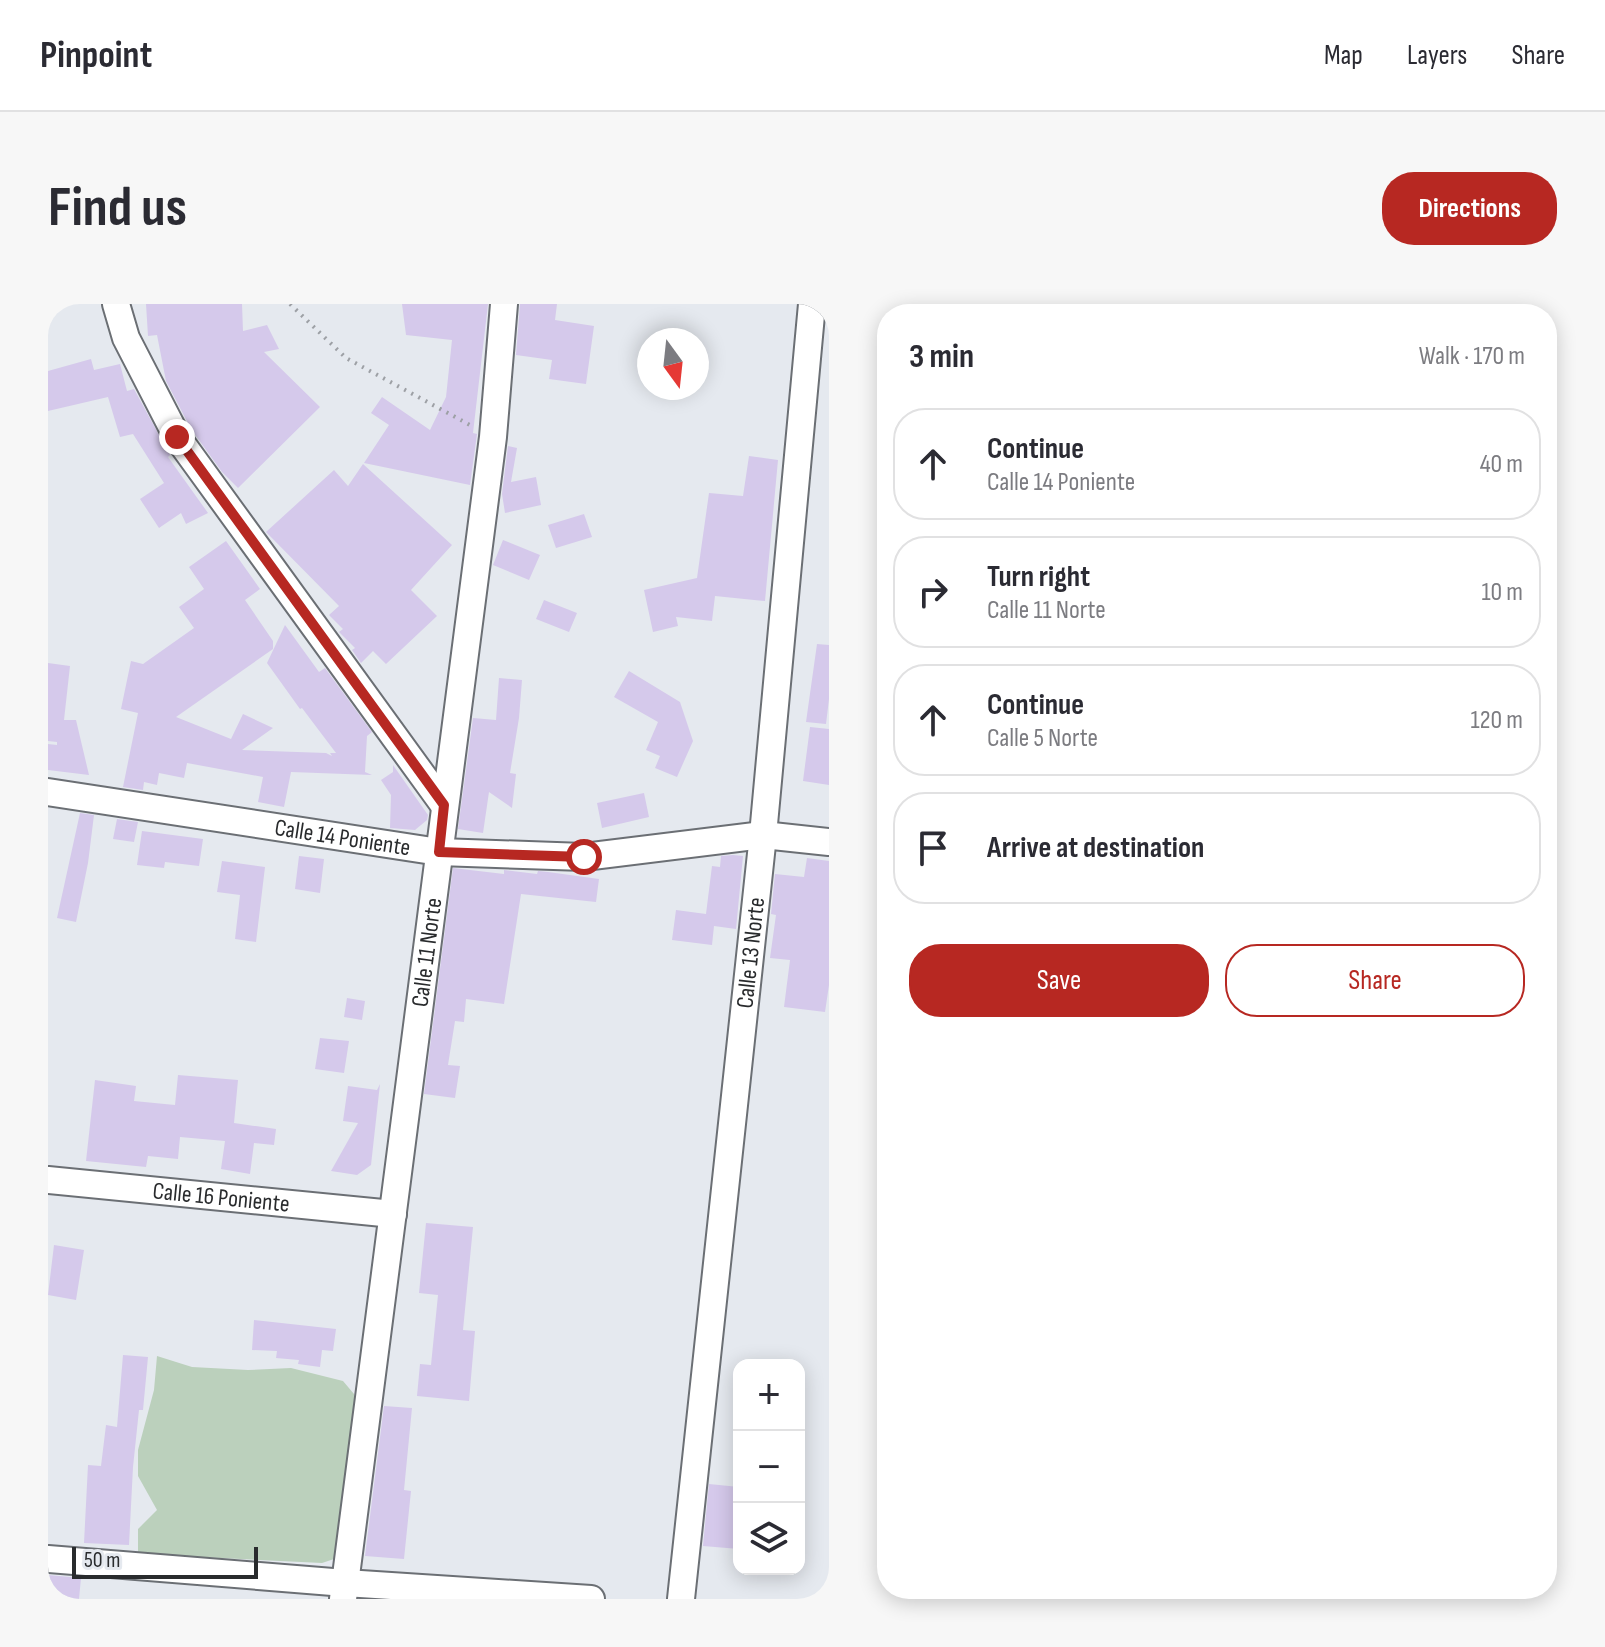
<!DOCTYPE html>
<html lang="en">
<head>
<meta charset="utf-8">
<style>
	:root { --surface:#fff; --page:#f7f7f7; --text:#2b2b33; --muted:#7c7c81; --line:#e1e1e2; --accent:#b72822 }
	body { margin:0; font-family:"Sofia Sans Condensed",sans-serif; background:var(--page); color:var(--text) }
	.controls { position:absolute; right:24px; bottom:24px; display:grid; overflow:hidden; border-radius:16px; box-shadow:0 4px 20px #0003 }
	.controls button { width:72px; height:72px; display:grid; place-items:center; padding:0; border:0; border-bottom:2px solid var(--line); background:var(--surface); color:var(--text); font:40px sans-serif }
	.compass { position:absolute; left:589px; top:24px; width:72px; height:72px; border-radius:50%; background:var(--surface); box-shadow:0 4px 20px #0003; rotate:165deg }
	.scale { position:absolute; left:24px; bottom:20px; width:186px; box-sizing:border-box; padding-left:8px; border:4px solid #292b2d; border-top:0; font-size:22px; line-height:28px; white-space:nowrap; color:#292b2d; -webkit-text-stroke:6px #e5e9ef; paint-order:stroke }
	.stop { position:absolute; width:24px; height:24px; margin:-18px; border:6px solid #b72822; border-radius:50%; background:#fff }
	.stop.end { background:#b72822; border-color:#fff; box-shadow:0 2px 8px #0008 }
	.list { margin:0; padding:0; list-style:none }
	h2 { display:flex; justify-content:space-between; align-items:center; height:104px; margin:0; padding:0 32px; font-size:34px }
	h2 small { font-size:26px; font-weight:400; color:var(--muted) }
	.list li { display:grid; grid-template-columns:52px 1fr auto; gap:24px; align-items:center; box-sizing:border-box; height:112px; margin:0 16px 16px; padding:0 16px; border:2px solid var(--line); border-radius:32px }
	.list b { display:block; font-size:30px; white-space:nowrap }
	.list p { margin:0; font-size:26px; white-space:nowrap; color:var(--muted) }
	.list em { font-size:26px; font-style:normal; color:var(--muted) }
	.actions { display:flex; gap:16px; padding:24px 32px }
	.actions a { flex:1; padding:18px 0; border:2px solid var(--accent); border-radius:32px; text-align:center; font-size:28px; color:var(--accent) }
	.actions .main { background:var(--accent); color:#fff }
	.icon { flex:none; width:44px; height:44px; fill:none; stroke:currentColor; stroke-width:2; stroke-linecap:round; stroke-linejoin:round }
	.map { position:relative; flex:none; width:781px; height:1295px; overflow:hidden; border-radius:32px }
	header { display:flex; align-items:center; gap:48px; box-sizing:border-box; height:112px; padding:0 40px; background:var(--surface); border-bottom:2px solid var(--line) }
	header strong { font-size:38px }
	nav { display:flex; gap:44px; margin-inline-start:auto; font-size:28px }
	.intro { display:flex; align-items:center; justify-content:space-between; box-sizing:border-box; height:192px; padding:0 48px }
	h1 { margin:0; font-size:56px }
	.button { padding:20px 36px; border-radius:32px; background:var(--accent); color:#fff; font-size:28px; font-weight:700 }
	main { display:flex; gap:48px; padding:0 48px }
	aside { flex:1; background:var(--surface); border-radius:32px; box-shadow:0 4px 20px #0003 }
	.map>svg:first-child { display:block }
	.green { fill:#bbd0bc }
	.building { fill:#d5c9eb }
	.lines { fill:none; stroke-linecap:round; stroke-linejoin:round }
	.minor-casing { stroke:#6b6f74; stroke-width:30 }
	.path { stroke:#9da0a5; stroke-width:4; stroke-dasharray:2 6; stroke-linecap:butt }
	.minor { stroke:#fff; stroke-width:26 }
	.route { stroke:#b72822; stroke-width:10 }
	.labels { text-anchor:middle; dominant-baseline:central; stroke-width:8; stroke-linejoin:round; paint-order:stroke }
	.street-label { font-size:24px; fill:#292b2d; stroke:#e5e9ef }
</style>
</head>
<body>
<header>
<strong>Pinpoint</strong>
<nav><a>Map</a><a>Layers</a><a>Share</a></nav>
</header>
<div class="intro"><h1>Find us</h1><a class="button">Directions</a></div>
<main>
<div class="map">
<svg width="781" height="1295" viewBox="0 0 781 1295">
	<rect width="100%" height="100%" fill="#e5e9ef"/>
	<path class="green" d="M 109,1052 L 144,1063 L 200,1066 L 243,1064 L 295,1077 L 306,1090 L 312,1114 L 289,1254 L 274,1259 L 90,1250 L 90,1225 L 109,1206 L 90,1172 L 90,1146 L 106,1086 Z"/>
	<path class="building" d="M 98,0 L 194,0 L 195,27 L 219,21 L 231,45 L 216,48 L 272,103 L 190,184 L 174,168 L 143,125 L 118,77 L 109,31 L 100,32 Z
		M 354,0 L 440,0 L 425,129 L 429,130 L 422,181 L 316,159 L 341,121 L 323,109 L 334,93 L 382,126 L 398,93 L 404,36 L 358,31 Z
		M 472,0 L 509,0 L 507,16 L 546,22 L 538,80 L 501,75 L 504,56 L 468,51 Z
		M 43,55 L 46,66 L 72,60 L 79,87 L 86,85 L 122,151 L 120,153 L 160,209 L 138,220 L 133,209 L 111,224 L 92,195 L 116,179 L 85,130 L 72,133 L 60,93 L 0,107 L 0,67 Z
		M 460,142 L 469,144 L 463,178 L 488,173 L 493,201 L 457,209 L 454,190 Z
		M 701,152 L 730,156 L 717,297 L 667,292 L 664,317 L 628,313 L 630,322 L 605,328 L 596,286 L 649,274 L 661,189 L 695,192 Z
		M 315,160 L 404,241 L 363,286 L 389,312 L 338,360 L 325,347 L 313,359 L 304,346 L 307,344 L 291,328 L 295,325 L 281,311 L 291,302 L 218,228 L 286,166 L 300,182 Z
		M 536,210 L 544,233 L 508,244 L 500,221 Z
		M 455,236 L 492,251 L 481,276 L 445,261 Z
		M 178,237 L 212,285 L 197,296 L 225,337 L 225,345 L 128,413 L 183,435 L 195,410 L 225,424 L 194,446 L 278,449 L 284,452 L 282,449 L 288,449 L 254,404 L 252,405 L 219,359 L 237,321 L 271,368 L 277,364 L 324,428 L 319,432 L 317,468 L 324,471 L 243,468 L 236,503 L 210,498 L 215,473 L 139,459 L 136,474 L 111,469 L 109,481 L 96,478 L 95,486 L 75,483 L 90,409 L 73,405 L 83,357 L 95,360 L 146,324 L 131,303 L 156,285 L 141,263 Z
		M 496,296 L 529,309 L 521,328 L 488,315 Z
		M 769,340 L 781,341 L 781,395 L 778,420 L 758,418 Z
		M 0,359 L 22,362 L 16,416 L 28,416 L 41,471 L 0,466 L 0,440 L 9,441 L 9,438 L 0,437 Z
		M 581,367 L 632,398 L 645,437 L 629,473 L 607,464 L 612,452 L 598,446 L 610,418 L 566,393 Z
		M 451,374 L 474,376 L 471,414 L 462,469 L 468,470 L 464,504 L 441,488 L 435,529 L 410,525 L 425,414 L 448,416 Z
		M 762,423 L 781,425 L 781,481 L 755,477 Z
		M 345,461 L 380,511 L 379,516 L 367,526 L 342,524 L 343,491 L 333,476 L 345,468 Z
		M 596,489 L 601,513 L 554,524 L 549,499 Z
		M 32,509 L 46,511 L 40,559 L 28,618 L 9,614 Z
		M 69,515 L 90,518 L 86,538 L 65,535 Z
		M 94,527 L 155,535 L 151,562 L 117,558 L 116,564 L 89,561 Z
		M 685,551 L 695,552 L 688,625 L 666,622 L 664,641 L 624,636 L 628,606 L 658,610 L 664,562 L 672,563 L 673,552 Z
		M 251,552 L 276,555 L 272,589 L 247,585 Z
		M 759,554 L 781,557 L 781,681 L 777,708 L 736,703 L 742,656 L 722,654 L 728,611 L 723,610 L 727,570 L 756,573 Z
		M 174,557 L 217,563 L 208,638 L 187,635 L 192,591 L 169,588 Z
		M 405,564 L 456,570 L 456,566 L 489,570 L 490,567 L 500,568 L 551,575 L 548,598 L 473,590 L 456,700 L 418,695 L 416,718 L 407,717 L 400,761 L 412,762 L 407,794 L 376,790 Z
		M 299,694 L 317,697 L 314,716 L 296,713 Z
		M 272,734 L 301,737 L 296,769 L 267,765 Z
		M 130,771 L 190,776 L 186,819 L 228,825 L 226,841 L 206,839 L 202,870 L 173,865 L 177,837 L 132,833 L 130,855 L 100,852 L 98,863 L 38,857 L 47,776 L 88,782 L 86,797 L 127,801 Z
		M 332,780 L 323,861 L 309,871 L 283,867 L 310,819 L 295,817 L 300,782 L 329,786 Z
		M 378,919 L 425,923 L 415,1026 L 427,1027 L 421,1097 L 369,1092 L 372,1060 L 383,1061 L 390,991 L 371,989 Z
		M 6,941 L 36,946 L 28,996 L 0,991 Z
		M 206,1016 L 288,1025 L 285,1047 L 274,1046 L 272,1063 L 250,1060 L 251,1056 L 228,1054 L 229,1047 L 204,1046 Z
		M 75,1051 L 100,1053 L 95,1106 L 91,1106 L 85,1163 L 81,1241 L 36,1239 L 40,1161 L 53,1162 L 58,1121 L 69,1123 Z
		M 336,1102 L 364,1104 L 356,1186 L 363,1187 L 356,1255 L 317,1252 Z
		M 661,1180 L 691,1183 L 691,1245 L 655,1242 Z
		M 0,1271 L 33,1274 L 31,1295 L 0,1295 Z"/>
	<g class="lines">
		<g class="minor-casing">
			<g id="minor">
				<path d="M 68,0 L 78,34 L 129,133 L 396,501"/>
				<path id="s1" d="M 0,488 L 391,548 L 536,553 L 715,531 L 781,538"/>
				<path id="s2" d="M 0,876 L 345,910"/>
				<path d="M 0,1255 L 297,1279 L 543,1295"/>
				<path id="s3" d="M 295,1295 L 445,133 L 456,0"/>
				<path id="s4" d="M 633,1295 L 715,531 L 764,0"/>
			</g>
		</g>
		<path class="path" d="M 242,0 L 298,54 L 422,121"/>
		<use href="#minor" class="minor"/>
	</g>
	<g class="lines">
		<path class="route" d="M 129,133 L 396,501 L 391,548 L 536,553"/>
	</g>
	<g class="labels">
		<g class="street-label">
			<text stroke="none"><textPath href="#s1" startOffset="298">Calle 14 Poniente</textPath></text>
			<text stroke="none"><textPath href="#s3" startOffset="652">Calle 11 Norte</textPath></text>
			<text stroke="none"><textPath href="#s4" startOffset="650">Calle 13 Norte</textPath></text>
			<text stroke="none"><textPath href="#s2" startOffset="174">Calle 16 Poniente</textPath></text>
		</g>
	</g>
</svg>
<div class="controls">
<button>+</button>
<button>−</button>
<button><svg class="icon" aria-label="layers" viewBox="0 0 24 24"><path d="M12 4l9 5-9 5-9-5zM3 14l9 5 9-5"/></svg></button>
</div>
<svg class="compass" viewBox="-18 -18 36 36"><path d="M0-13l5 13h-10z" fill="#e53935"/><path d="M0 13l5-13h-10z" fill="#7c7c81"/></svg>
<div class="scale">50 m</div>
<div class="stop" style="left:536px;top:553px"></div>
<div class="stop end" style="left:129px;top:133px"></div>
</div>
<aside>
<h2>3 min<small>Walk · 170 m</small></h2>
<ul class="list">
<li><svg class="icon" aria-label="ahead" viewBox="0 0 24 24"><path d="M12 20V5M6 11l6-6 6 6"/></svg><div><b>Continue</b><p>Calle 14 Poniente</p></div><em>40 m</em></li>
<li><svg class="icon" aria-label="right" viewBox="0 0 24 24"><path d="M7 20v-9h11M14 6l5 5-5 5"/></svg><div><b>Turn right</b><p>Calle 11 Norte</p></div><em>10 m</em></li>
<li><svg class="icon" aria-label="ahead" viewBox="0 0 24 24"><path d="M12 20V5M6 11l6-6 6 6"/></svg><div><b>Continue</b><p>Calle 5 Norte</p></div><em>120 m</em></li>
<li><svg class="icon" aria-label="arrive" viewBox="0 0 24 24"><path d="M6 21V4h12l-3 4 3 4H6"/></svg><div><b>Arrive at destination</b></div></li>
</ul>
<div class="actions"><a class="main">Save</a><a>Share</a></div>
</aside>
</main>
</body>
</html>
